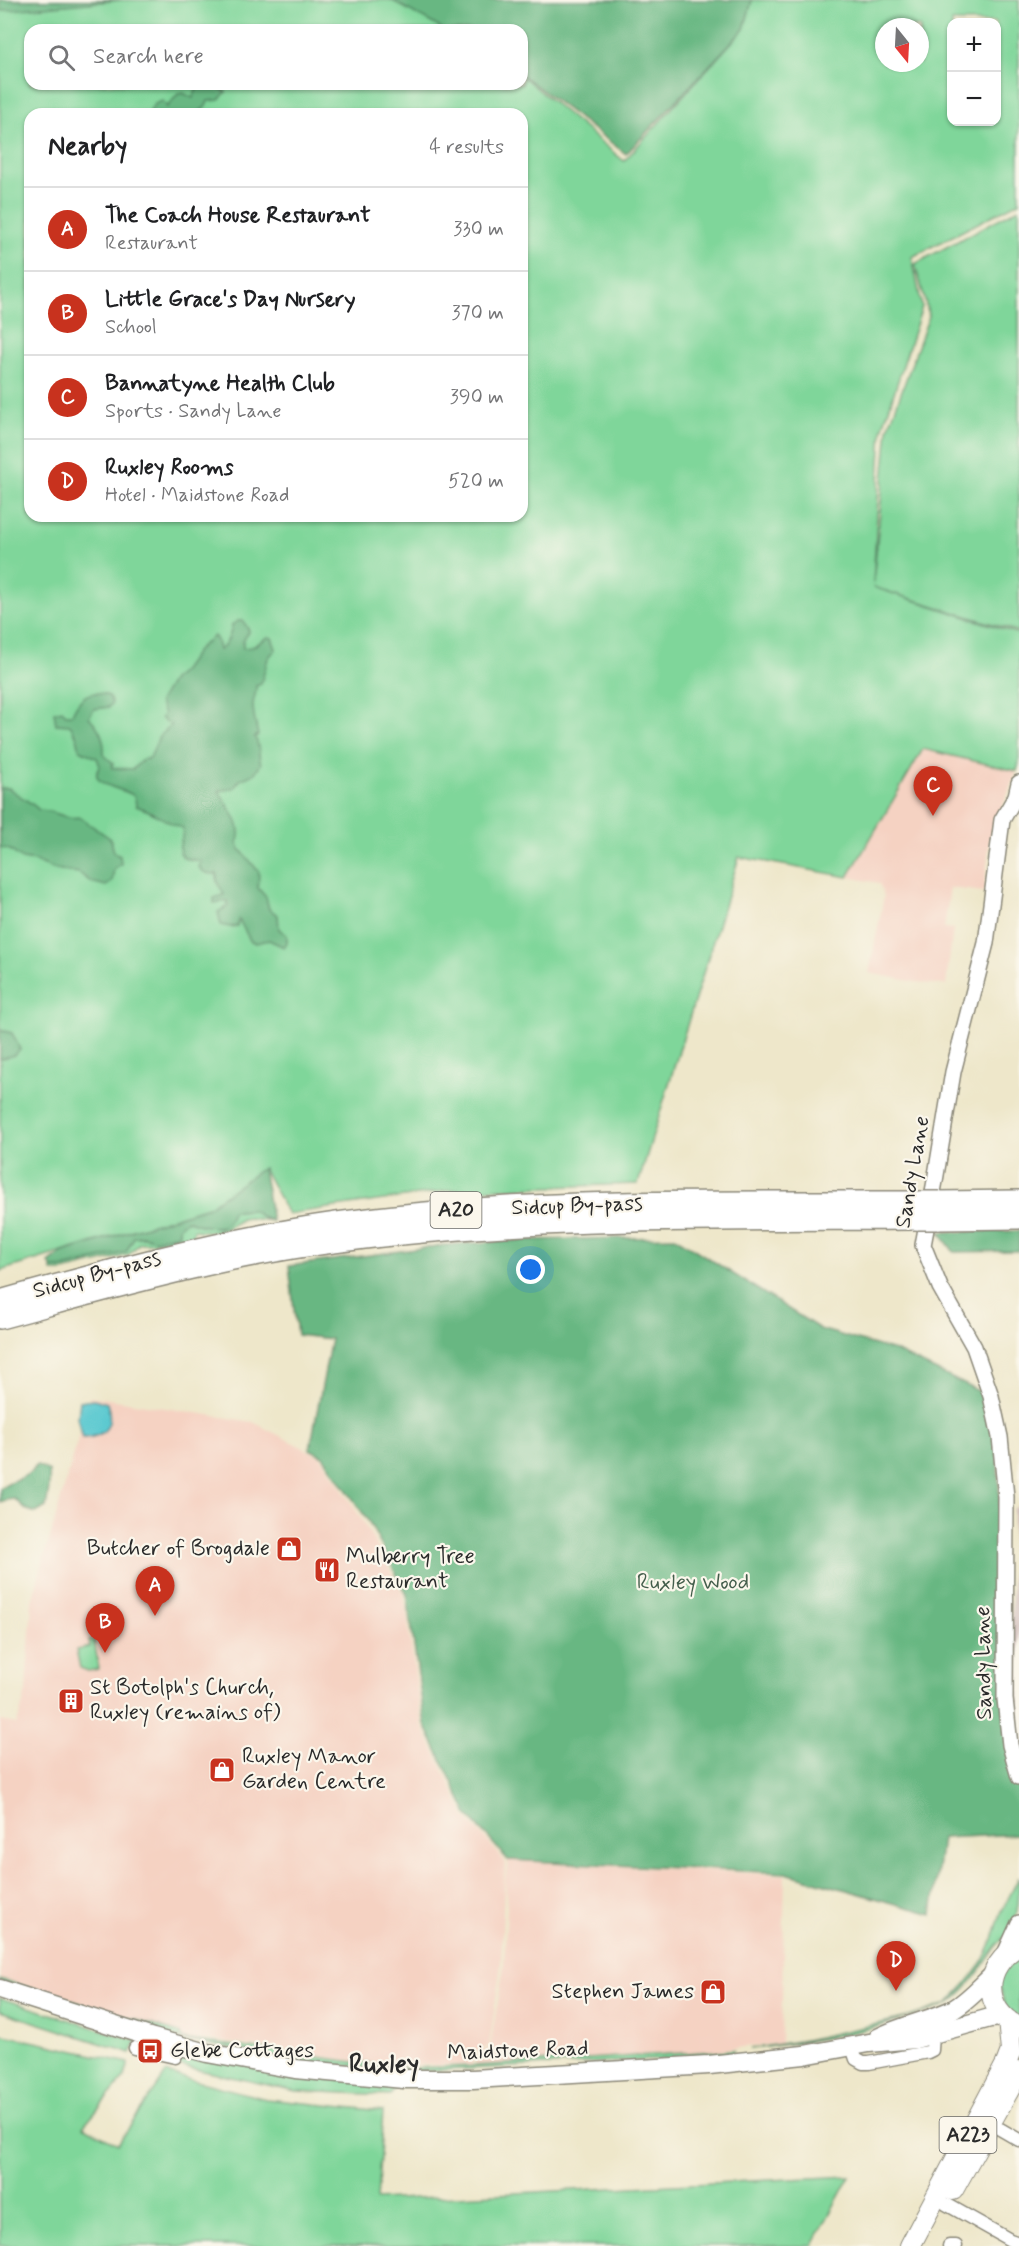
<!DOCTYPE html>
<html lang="en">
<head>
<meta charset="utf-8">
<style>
	:root { --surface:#fff; --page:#f2f2f2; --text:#202124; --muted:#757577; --line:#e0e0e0; --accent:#c8321e }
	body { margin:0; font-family:Mynerve,sans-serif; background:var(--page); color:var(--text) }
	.controls { position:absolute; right:18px; top:18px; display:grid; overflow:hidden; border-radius:12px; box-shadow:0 2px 4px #0004 }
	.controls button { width:54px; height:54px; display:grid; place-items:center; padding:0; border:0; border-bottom:2px solid var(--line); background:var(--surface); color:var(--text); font:30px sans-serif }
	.compass { position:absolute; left:875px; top:18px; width:54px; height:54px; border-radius:50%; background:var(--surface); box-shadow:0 2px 4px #0004; rotate:162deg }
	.you { position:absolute; left:531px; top:1270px; width:21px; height:21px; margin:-15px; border:4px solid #fff; border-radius:50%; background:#1a73e8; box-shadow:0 0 0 9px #1a73e833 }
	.badge { display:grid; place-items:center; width:39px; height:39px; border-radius:50%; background:var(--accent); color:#fff; font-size:20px; font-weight:700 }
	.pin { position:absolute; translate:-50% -50px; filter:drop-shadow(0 2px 3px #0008) }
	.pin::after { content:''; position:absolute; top:32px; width:21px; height:18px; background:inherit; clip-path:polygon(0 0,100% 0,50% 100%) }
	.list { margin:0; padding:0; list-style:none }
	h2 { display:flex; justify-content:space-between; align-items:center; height:78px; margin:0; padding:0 24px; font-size:26px }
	h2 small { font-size:20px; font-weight:400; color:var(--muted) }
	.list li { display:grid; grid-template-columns:39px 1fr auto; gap:18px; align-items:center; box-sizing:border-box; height:84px; padding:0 24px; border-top:2px solid var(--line) }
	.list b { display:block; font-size:22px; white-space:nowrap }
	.list p { margin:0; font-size:20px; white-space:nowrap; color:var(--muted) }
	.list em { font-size:20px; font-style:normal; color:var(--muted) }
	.icon { flex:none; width:33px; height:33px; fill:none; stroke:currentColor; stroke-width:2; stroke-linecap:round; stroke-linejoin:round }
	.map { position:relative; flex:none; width:1019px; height:2246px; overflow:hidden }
	.search { position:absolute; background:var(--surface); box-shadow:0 2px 4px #0004; left:24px; top:24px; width:504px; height:66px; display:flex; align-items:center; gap:15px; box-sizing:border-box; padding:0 21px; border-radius:18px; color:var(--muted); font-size:22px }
	.panel { position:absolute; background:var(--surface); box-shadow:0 2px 4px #0004; left:24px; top:108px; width:504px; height:414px; border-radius:18px }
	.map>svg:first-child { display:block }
	.built { fill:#f5d2c2 }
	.industrial { fill:#d1bfbd }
	.green { fill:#7fd69a; stroke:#558062; stroke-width:1.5; fill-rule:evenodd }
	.forest { fill:#67b782; stroke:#497156; stroke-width:1.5 }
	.water { fill:#5cc9d0; stroke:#447a7e; stroke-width:1.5 }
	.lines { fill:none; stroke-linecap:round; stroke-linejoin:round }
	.minor-casing { stroke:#8c897a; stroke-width:15 }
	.tertiary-casing { stroke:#8c897a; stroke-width:18 }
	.secondary-casing { stroke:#8c897a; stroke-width:21 }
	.primary-casing { stroke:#8c897a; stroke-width:22 }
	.trunk-casing { stroke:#8c897a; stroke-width:24 }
	.minor { stroke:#fff; stroke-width:12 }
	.tertiary { stroke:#fff; stroke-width:15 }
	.secondary { stroke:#fff; stroke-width:18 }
	.primary { stroke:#fff; stroke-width:20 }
	.trunk { stroke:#fff; stroke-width:21 }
	.trunk-bridge-casing { stroke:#8c897a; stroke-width:24; stroke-linecap:butt }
	.trunk-bridge { stroke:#fff; stroke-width:21 }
	.labels { text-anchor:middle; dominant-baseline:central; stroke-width:4.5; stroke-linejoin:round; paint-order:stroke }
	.shield { fill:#fbf7ec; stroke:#696865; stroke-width:1.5 }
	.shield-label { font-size:21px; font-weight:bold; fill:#2b2b2b }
	.street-label { font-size:22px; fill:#2b2b2b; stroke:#fbf7ec }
	.poi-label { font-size:22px; fill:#2b2b2b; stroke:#fbf7ec; text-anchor:start }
	.park-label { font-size:22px; fill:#445e4c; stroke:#fbf7ec }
	.quarter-label { font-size:26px; font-weight:bold; fill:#2b2b2b; stroke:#fbf7ec }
</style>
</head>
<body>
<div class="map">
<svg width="1019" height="2246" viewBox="0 0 1019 2246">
	<rect width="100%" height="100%" fill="#fbf7ec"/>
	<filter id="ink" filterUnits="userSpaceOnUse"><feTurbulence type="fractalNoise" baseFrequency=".0167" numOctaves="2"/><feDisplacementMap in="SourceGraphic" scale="12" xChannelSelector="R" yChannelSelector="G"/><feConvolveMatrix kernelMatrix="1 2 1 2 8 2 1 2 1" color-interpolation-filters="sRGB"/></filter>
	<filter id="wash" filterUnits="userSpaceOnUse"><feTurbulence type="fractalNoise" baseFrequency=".008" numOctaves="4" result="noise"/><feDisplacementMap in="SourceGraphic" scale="24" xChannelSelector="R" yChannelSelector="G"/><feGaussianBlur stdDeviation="1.35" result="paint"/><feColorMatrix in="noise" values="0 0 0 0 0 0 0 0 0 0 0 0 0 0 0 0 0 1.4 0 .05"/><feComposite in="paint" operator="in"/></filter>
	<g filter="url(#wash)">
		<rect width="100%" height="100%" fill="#eee7ca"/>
		<path class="built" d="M 923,749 L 1017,771 L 990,837 L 984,892 L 950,888 L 944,928 L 953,929 L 946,985 L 921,983 L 869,973 L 884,896 L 879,883 L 848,877 Z
			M 90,1396 L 253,1422 L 321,1457 L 364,1523 L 404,1595 L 422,1725 L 465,1816 L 505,1861 L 501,1965 L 489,2046 L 474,2053 L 472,2065 L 384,2065 L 210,2040 L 183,2039 L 179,2033 L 1,1978 L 0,1721 L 17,1724 L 26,1692 L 32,1601 Z
			M 508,1861 L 785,1875 L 781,2043 L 680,2054 L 475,2066 L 476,2054 L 490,2048 L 504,1965 L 507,1906 L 505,1882 Z"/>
		<path class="industrial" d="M 1019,1506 L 1019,1772 L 1010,1744 L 1013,1509 Z"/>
		<path class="green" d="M 0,0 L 413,0 L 456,30 L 30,30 L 30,84 L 522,84 L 522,76 L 624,161 L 744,29 L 752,0 L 1019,0 L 1019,202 L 912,257 L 922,307 L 882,430 L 873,584 L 888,429 L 929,316 L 915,264 L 1019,208 L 1019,632 L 873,587 L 1019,634 L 1019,763 L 1017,771 L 923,749 L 848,877 L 739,857 L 638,1184 L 452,1190 L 288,1214 L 263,1168 L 208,1207 L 0,1271 ZM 952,22 L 996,22 L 996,122 L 952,122 ZM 884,27 L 920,27 L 920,63 L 884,63 ZM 30,114 L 522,114 L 522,516 L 30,516 Z
			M 252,1210 L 263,1218 L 272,1221 L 249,1218 L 242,1219 L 224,1230 L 212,1232 L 194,1230 L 192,1237 L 187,1237 L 177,1241 L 167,1240 L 153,1243 L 140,1243 L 128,1255 L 63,1271 L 52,1271 L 52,1268 L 64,1268 L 126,1251 L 134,1237 L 171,1237 L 179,1234 L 179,1227 L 187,1220 L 201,1225 L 219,1228 L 233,1211 Z
			M 94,1640 L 99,1669 L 88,1671 L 80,1668 L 76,1650 L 90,1647 L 89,1641 Z
			M 1019,1877 C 1019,1894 1019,1915 1011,1930 C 1006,1938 998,1942 993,1950 C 983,1967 963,1996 945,2005 C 936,2009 925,2012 915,2015 C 861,2034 806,2042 750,2049 L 805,2040 L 909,2017 L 947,2004 L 966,1984 L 982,1963 L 993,1939 L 1001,1913 Z
			M 1019,1953 L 1019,2021 L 1006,2010 L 998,1981 L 999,1977 Z
			M 0,1979 L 179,2033 L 183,2039 L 384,2066 L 409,2068 L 472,2066 L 734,2050 L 733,2056 L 422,2071 L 309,2063 L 185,2040 L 0,1982 Z
			M 0,1998 L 137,2041 L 131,2053 L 0,2011 Z
			M 0,2034 L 129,2063 L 124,2078 L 83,2126 L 118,2144 L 166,2073 L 266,2099 L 383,2111 L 377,2200 L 850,2176 L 812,2246 L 0,2246 Z
			M 181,2054 L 398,2085 L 390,2095 L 296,2091 L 175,2065 Z"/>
		<path class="forest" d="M 0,0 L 121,0 L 0,11 Z
			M 391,0 L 752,0 L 744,29 L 626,154 L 522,75 L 522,30 L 444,30 Z
			M 205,85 L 213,88 L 218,87 L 226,92 L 219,100 L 208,101 C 203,122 166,114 149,114 C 151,106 155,102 163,101 L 167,107 L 178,94 L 183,93 L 193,98 L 197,88 Z
			M 238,621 L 243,621 L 249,630 L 243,642 L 243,648 L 252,647 L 268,637 L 272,638 L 276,649 L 268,658 L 261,684 L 256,686 C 257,694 253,698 253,705 C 253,715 256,725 258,735 L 255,737 C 260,746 258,755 261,764 L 254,774 L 240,780 L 234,788 L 219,791 C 226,806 246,825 237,843 L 240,849 L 259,872 L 258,888 L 266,897 L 269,909 L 278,915 L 279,929 L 287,935 L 287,943 L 284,947 L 269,940 L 256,943 L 251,942 L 239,920 L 237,926 L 230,927 L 221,925 L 218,912 L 228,906 L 228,901 L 214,903 L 214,898 L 224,895 L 217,881 L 217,874 C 209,874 204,874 199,867 L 201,861 C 197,860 189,860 185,858 C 173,851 185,838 183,828 C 166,823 154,811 136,806 L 135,797 L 131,794 C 119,788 86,784 100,766 L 97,758 L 80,750 L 77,737 L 70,725 L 56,724 L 54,712 L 62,710 L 66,714 L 72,714 C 80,697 89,688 109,696 L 112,703 L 109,707 L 94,709 L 89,717 C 100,728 105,739 104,755 L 113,763 L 112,768 L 133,769 L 142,760 L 150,758 L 159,737 L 171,725 L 161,718 L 164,714 L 159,702 L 172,680 L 182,672 L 199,648 L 214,636 L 217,640 L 219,650 C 227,646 231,633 232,625 Z
			M 0,788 L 9,788 C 19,797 30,801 39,810 C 54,810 65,820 79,817 L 111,839 L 114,853 L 120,856 L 121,864 L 114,869 L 112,882 L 106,886 L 91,882 L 79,873 L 54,869 L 35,861 L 22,859 L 10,850 L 0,847 Z
			M 0,1030 L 12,1033 L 20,1049 L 14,1055 L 0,1059 Z
			M 263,1168 L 272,1221 L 263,1218 L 252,1210 L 233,1211 C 230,1215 229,1222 226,1224 C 220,1231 195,1224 187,1220 L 179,1227 L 179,1234 C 171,1237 163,1236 156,1240 L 143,1236 L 134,1237 L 126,1252 L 64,1268 L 52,1268 L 49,1263 L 63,1252 L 208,1207 Z
			M 1019,1231 L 1019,1251 L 954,1252 L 939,1232 Z
			M 675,1237 L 820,1329 L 895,1351 L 989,1396 L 997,1437 L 1003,1599 L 1019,1782 L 1019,1834 L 942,1838 L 932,1914 L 786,1873 L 508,1860 L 468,1815 L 425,1725 L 407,1595 L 369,1522 L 323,1456 L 310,1449 L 331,1339 L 297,1335 L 289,1266 L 445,1245 L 524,1240 Z
			M 37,1465 L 49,1471 C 50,1481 48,1497 46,1507 L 36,1513 L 25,1509 L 15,1499 L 5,1500 L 0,1503 L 0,1488 C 14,1477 25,1481 37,1465 Z"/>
		<path class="water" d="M 94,1399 L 107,1403 C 114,1424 107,1437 83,1438 L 78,1419 L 80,1401 Z"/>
	</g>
	<g filter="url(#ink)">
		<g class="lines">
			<g class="minor-casing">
				<path id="minor" d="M 852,2047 L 856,2059 L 863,2063 L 869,2063 L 928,2052 L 932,2050 L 933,2035
					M 135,2048 L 175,2057 L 181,2046
					M 1000,2129 L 1019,2140
					M 946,2204 L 1010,2240 L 1019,2243
					M 949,2246 L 956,2246"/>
			</g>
			<g class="tertiary-casing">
				<path id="tertiary" d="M 1019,783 L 1016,796 L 1002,820 L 986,943 L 953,1072 L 935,1181 L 923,1245 L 940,1287 L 974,1347 L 991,1396 L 1000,1437 L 1006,1497 L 1005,1699 L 1010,1745 L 1019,1777
					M 1004,1956 L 1019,1923"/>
			</g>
			<g class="secondary-casing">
				<path id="secondary" d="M 0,1989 L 153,2038 L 207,2053 L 295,2069 L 404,2079 L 473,2079 L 709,2065 L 804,2055 L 869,2043 L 915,2039 L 990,2018 L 1003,2017
					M 878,2038 C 902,2025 930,2021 954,2009 C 969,2000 981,1986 994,1974"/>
			</g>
			<g class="primary-casing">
				<path id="primary" d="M 1019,1946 C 983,1965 981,2009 1019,2027
					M 953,2190 L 1019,2072
					M 910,2246 L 1006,2064 L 1011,2051 L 1008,2020"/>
			</g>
			<g class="trunk-casing">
				<path id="trunk" d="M 940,1202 L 1019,1201
					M 938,1219 L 1019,1218
					M 0,1301 C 111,1270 223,1239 337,1223 C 530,1196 727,1203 922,1202
					M 0,1318 C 112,1288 225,1255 341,1241 C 532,1216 725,1220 918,1219"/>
			</g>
			<use href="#minor" class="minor"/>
			<use href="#tertiary" class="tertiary"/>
			<use href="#secondary" class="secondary"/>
			<use href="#primary" class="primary"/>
			<use href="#trunk" class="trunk"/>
			<g class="trunk-bridge-casing">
				<path id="trunk-bridge" d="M 922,1202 L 940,1202
					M 918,1219 L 938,1219"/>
			</g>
			<use href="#trunk-bridge" class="trunk-bridge"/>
		</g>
	</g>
	<defs>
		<g id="shop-square" transform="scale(1.35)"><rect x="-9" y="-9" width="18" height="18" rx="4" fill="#c8321e" stroke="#fbf7ec"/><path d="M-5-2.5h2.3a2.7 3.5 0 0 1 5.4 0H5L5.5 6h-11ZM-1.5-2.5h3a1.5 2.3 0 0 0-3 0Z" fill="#fff"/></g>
		<g id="restaurant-square" transform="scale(1.35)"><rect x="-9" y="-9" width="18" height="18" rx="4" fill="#c8321e" stroke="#fbf7ec"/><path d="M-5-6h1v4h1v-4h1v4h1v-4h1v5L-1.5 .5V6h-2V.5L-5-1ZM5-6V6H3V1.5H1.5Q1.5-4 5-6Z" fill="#fff"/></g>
		<g id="building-square" transform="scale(1.35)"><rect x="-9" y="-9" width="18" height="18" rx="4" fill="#c8321e" stroke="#fbf7ec"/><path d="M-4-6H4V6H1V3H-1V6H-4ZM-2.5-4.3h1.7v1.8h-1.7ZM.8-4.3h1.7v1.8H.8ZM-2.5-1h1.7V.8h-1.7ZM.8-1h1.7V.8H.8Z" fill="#fff"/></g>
		<g id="bus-square" transform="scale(1.35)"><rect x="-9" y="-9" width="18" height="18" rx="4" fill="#c8321e" stroke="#fbf7ec"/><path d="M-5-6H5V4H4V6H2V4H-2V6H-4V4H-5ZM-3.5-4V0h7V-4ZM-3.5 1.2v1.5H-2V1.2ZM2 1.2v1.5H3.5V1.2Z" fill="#fff"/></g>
	</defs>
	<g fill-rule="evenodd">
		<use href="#shop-square" x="289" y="1549"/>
		<use href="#restaurant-square" x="327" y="1570"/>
		<use href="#building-square" x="71" y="1701"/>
		<use href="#shop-square" x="222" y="1770"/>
		<use href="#shop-square" x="713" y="1992"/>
		<use href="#bus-square" x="150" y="2051"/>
	</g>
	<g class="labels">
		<g class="shield">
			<rect x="430.5" y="1192" width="51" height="36" rx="4.5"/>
			<rect x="939.5" y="2117" width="57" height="36" rx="4.5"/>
		</g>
		<g class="shield-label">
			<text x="456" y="1210">A20</text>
			<text x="968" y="2135">A223</text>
		</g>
		<g class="street-label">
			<text transform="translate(913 1172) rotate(-80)">Sandy Lane</text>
			<text transform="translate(577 1206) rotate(-2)">Sidcup By-pass</text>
			<text transform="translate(97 1275) rotate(-15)">Sidcup By-pass</text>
			<text transform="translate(984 1663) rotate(-91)">Sandy Lane</text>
			<text transform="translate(518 2051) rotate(-2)">Maidstone Road</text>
		</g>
		<g class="poi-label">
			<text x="270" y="1549" text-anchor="end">Butcher of Brogdale</text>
			<text x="346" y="1557">Mulberry Tree<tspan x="346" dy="25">Restaurant</tspan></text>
			<text x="90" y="1688">St Botolph's Church,<tspan x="90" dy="25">Ruxley (remains of)</tspan></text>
			<text x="242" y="1757">Ruxley Manor<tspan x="242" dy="25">Garden Centre</tspan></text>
			<text x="694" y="1992" text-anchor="end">Stephen James</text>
			<text x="170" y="2051">Glebe Cottages</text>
		</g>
		<g class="park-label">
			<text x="693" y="1583">Ruxley Wood</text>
		</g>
		<g class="quarter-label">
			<text x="384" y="2065">Ruxley</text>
		</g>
	</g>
</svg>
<div class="controls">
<button>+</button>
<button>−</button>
</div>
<svg class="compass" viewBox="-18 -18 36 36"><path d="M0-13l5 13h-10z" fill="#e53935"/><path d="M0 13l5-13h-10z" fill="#757577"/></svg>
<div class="you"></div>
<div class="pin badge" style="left:155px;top:1616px">A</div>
<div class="pin badge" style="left:105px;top:1653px">B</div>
<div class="pin badge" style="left:933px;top:816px">C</div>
<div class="pin badge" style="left:896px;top:1991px">D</div>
<div class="search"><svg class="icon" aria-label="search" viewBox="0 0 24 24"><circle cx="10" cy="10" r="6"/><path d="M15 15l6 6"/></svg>Search here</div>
<section class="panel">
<h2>Nearby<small>4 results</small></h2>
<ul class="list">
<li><span class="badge">A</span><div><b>The Coach House Restaurant</b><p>Restaurant</p></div><em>330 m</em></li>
<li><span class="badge">B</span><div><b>Little Grace's Day Nursery</b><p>School</p></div><em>370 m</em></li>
<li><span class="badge">C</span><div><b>Bannatyne Health Club</b><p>Sports · Sandy Lane</p></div><em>390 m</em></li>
<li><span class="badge">D</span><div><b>Ruxley Rooms</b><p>Hotel · Maidstone Road</p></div><em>520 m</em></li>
</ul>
</section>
</div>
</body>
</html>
